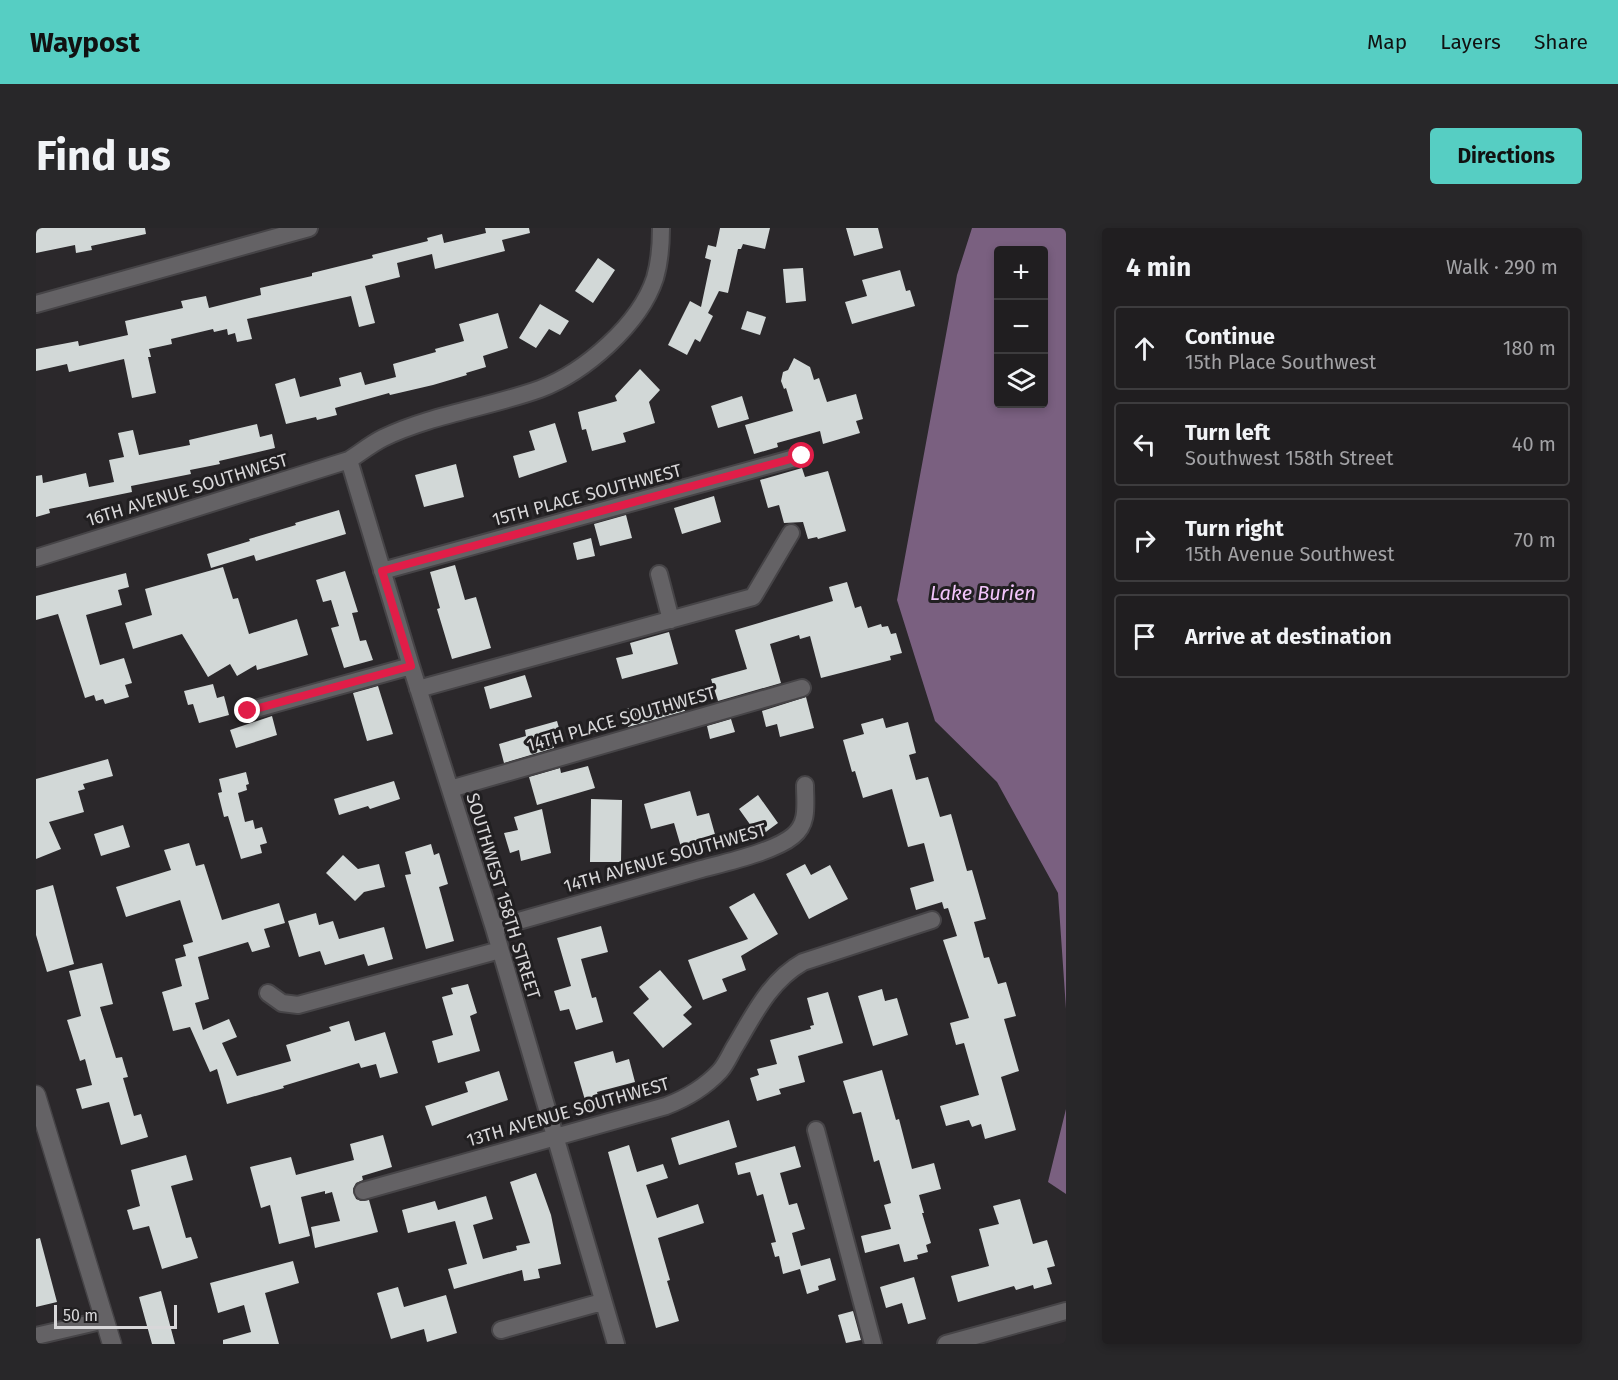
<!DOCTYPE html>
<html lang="en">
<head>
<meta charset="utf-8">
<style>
	:root { --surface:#201e20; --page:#282729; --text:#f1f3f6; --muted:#a2a2a5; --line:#3d3c3e; --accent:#56cec3 }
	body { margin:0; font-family:"Fira Sans",sans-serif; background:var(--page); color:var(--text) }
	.controls { position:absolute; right:18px; top:18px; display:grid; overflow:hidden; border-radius:6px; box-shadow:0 3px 9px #0003 }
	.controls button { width:54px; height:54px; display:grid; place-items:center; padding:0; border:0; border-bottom:2px solid var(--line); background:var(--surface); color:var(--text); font:30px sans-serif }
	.scale { position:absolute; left:18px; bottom:15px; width:123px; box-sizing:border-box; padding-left:6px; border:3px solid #d8d7d9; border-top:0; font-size:16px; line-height:21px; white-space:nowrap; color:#d8d7d9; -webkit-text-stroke:4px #211f21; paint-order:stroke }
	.stop { position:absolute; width:18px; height:18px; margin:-14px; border:4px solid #e11d48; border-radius:50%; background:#fff }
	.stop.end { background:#e11d48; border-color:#fff; box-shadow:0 2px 6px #0008 }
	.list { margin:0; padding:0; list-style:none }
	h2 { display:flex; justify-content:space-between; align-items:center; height:78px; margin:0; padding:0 24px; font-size:26px }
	h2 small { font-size:20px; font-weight:400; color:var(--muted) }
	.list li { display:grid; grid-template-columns:39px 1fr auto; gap:18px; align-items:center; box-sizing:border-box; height:84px; margin:0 12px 12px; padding:0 12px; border:2px solid var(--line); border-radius:6px }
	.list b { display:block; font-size:22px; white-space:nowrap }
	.list p { margin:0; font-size:20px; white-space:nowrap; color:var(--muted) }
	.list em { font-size:20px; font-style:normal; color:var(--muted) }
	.icon { flex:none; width:33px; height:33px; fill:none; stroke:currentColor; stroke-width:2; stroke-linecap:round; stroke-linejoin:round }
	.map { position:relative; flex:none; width:1030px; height:1116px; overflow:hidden; border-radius:6px }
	header { display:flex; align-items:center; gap:36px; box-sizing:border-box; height:84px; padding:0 30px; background:var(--accent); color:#111 }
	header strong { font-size:28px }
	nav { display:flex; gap:33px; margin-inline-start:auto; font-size:21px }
	.intro { display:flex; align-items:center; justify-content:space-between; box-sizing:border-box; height:144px; padding:0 36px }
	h1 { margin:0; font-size:42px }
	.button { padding:15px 27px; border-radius:6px; background:var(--accent); color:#111; font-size:21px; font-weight:700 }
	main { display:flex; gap:36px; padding:0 36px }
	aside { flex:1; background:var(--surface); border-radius:6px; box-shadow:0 3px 9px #0003 }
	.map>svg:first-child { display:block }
	.water { fill:#7a6080; fill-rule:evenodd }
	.building { fill:#d2d8d7 }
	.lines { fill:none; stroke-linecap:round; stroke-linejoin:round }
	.street-casing { stroke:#464447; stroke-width:20 }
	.secondary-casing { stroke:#464447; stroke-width:21 }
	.street { stroke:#646265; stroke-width:16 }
	.secondary { stroke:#646265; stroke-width:18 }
	.route { stroke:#e11d48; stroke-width:8 }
	.labels { text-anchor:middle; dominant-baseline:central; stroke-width:6; stroke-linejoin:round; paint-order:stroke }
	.street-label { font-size:18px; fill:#d8d7d9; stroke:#211f21 }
	.water-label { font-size:20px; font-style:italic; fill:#f3c5fc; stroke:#211f21 }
</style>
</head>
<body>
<header>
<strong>Waypost</strong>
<nav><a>Map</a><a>Layers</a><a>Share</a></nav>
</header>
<div class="intro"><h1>Find us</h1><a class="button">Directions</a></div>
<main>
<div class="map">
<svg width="1030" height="1116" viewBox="0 0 1030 1116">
	<rect width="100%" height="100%" fill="#2b282b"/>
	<path class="water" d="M 936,0 L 1030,0 L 1030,781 L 1022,665 L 961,554 L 899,493 L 861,372 L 921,47 ZM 1008,22 L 1008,176 L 963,176 L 963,22 Z
		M 1030,881 L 1030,966 L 1012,954 Z"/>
	<path class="building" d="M 0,0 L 109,0 L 110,6 L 55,18 L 56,22 L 40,25 L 39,17 L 0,25 Z
		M 449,0 L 493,0 L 494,5 L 466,12 L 469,23 L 399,41 L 396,26 L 361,35 L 364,49 L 329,58 L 339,95 L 323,99 L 315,68 L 211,91 L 216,111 L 201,114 L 199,105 L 192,107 L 191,101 L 178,104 L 177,101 L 135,111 L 136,116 L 113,121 L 115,129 L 112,129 L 120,165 L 96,170 L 88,131 L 33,144 L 31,136 L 0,143 L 0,121 L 42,113 L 43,118 L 92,107 L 89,93 L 147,80 L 145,73 L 170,68 L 173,80 L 225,67 L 224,60 L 276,48 L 276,45 L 337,30 L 336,27 L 392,13 L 391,10 L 406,6 L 408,15 L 450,5 Z
		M 684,0 L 734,0 L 729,21 L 707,16 L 705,21 L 702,21 L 692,65 L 683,63 L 672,85 L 677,88 L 664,114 L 659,111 L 651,127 L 632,117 L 654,73 L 665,79 L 675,32 L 669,30 L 672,17 L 680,19 Z
		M 810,0 L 842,0 L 847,20 L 818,28 Z
		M 562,30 L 579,42 L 557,75 L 539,63 Z
		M 767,40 L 770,73 L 750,75 L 747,41 Z
		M 864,42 L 870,63 L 874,62 L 879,78 L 816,96 L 809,74 L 831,68 L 826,52 Z
		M 504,76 L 533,93 L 524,107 L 513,101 L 500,120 L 483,110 Z
		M 711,83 L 730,89 L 724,107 L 705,101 Z
		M 462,85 L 472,120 L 447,128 L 450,139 L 430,145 L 431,147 L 397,157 L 354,167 L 353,165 L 299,180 L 301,187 L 281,192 L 280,189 L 250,196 L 239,156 L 259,150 L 264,169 L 305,158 L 303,150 L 325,144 L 329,157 L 360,149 L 357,136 L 400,124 L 399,121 L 428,113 L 423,96 Z
		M 758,130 L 774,139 L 778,152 L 783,150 L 791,174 L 820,166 L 827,191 L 820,193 L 824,205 L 787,216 L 784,203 L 741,215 L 742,219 L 718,226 L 709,197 L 757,183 L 750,160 L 748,161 L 745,153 L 747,144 L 752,142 Z
		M 604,141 L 624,162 L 613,174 L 619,195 L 587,205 L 590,214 L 556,223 L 550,201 L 546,202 L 542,184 L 581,173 L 579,168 Z
		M 706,168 L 713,191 L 682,200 L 675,178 Z
		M 519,195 L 531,234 L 483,250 L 477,228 L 499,222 L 493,203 Z
		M 221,196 L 224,209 L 236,206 L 239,220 L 183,233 L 184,236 L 154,242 L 155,246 L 95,258 L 96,264 L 13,281 L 14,285 L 0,289 L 0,248 L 6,247 L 7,255 L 50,245 L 53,259 L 78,254 L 73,232 L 88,229 L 82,205 L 97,202 L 103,227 L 154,217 L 153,212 Z
		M 420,236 L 428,269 L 388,279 L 379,247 Z
		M 766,240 L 769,249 L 792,243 L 810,303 L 782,311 L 781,309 L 772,311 L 767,294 L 748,295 L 743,277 L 732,280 L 724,252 Z
		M 678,268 L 685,294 L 646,306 L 638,280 Z
		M 303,282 L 310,306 L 220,333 L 218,327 L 175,340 L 171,326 L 214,313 L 213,311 L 260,297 L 259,295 Z
		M 590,287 L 596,310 L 564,318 L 558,296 Z
		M 555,310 L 559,328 L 541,332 L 537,315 Z
		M 419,337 L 429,372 L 440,369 L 455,420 L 416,431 L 401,381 L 404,380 L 394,344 Z
		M 187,339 L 197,371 L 202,370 L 213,406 L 261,391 L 272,427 L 221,442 L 220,437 L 201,448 L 194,436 L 172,449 L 146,406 L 97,421 L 89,395 L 116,387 L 109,361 Z
		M 309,343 L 322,384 L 316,385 L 324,413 L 330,412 L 337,432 L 308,440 L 295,400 L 303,398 L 295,372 L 287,374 L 280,352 Z
		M 90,345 L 93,359 L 82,362 L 86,377 L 50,387 L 64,437 L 88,430 L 96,455 L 89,457 L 93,469 L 69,476 L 67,471 L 60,473 L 58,467 L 49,470 L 22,386 L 0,392 L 0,368 Z
		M 811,354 L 819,380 L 825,378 L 832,400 L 845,396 L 846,399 L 852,398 L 855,406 L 860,405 L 866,425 L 854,428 L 855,432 L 785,450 L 774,408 L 764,411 L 763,407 L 734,416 L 745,455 L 682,473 L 675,451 L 711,441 L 699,402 L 797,373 L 793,359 Z
		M 633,404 L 642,436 L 586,451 L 580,430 L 597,426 L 594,415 Z
		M 489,447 L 496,469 L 454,481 L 448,459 Z
		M 177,456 L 181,470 L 188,468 L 193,487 L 163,495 L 157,476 L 152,477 L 148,463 Z
		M 342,458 L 357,506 L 331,513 L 317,465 Z
		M 645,466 L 649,483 L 592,499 L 587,482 Z
		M 770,469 L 778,500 L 744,509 L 741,496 L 730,499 L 726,483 Z
		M 236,488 L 241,507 L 200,520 L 194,502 Z
		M 847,490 L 850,500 L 872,494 L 880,525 L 873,527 L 880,552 L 892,549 L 904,589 L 915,586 L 931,643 L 936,642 L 950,691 L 938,694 L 948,730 L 953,729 L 962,756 L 970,754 L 980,788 L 968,791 L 983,843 L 965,849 L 980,902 L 949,911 L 945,896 L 936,899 L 933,892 L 910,898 L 904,878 L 943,867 L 928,815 L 920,817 L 914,795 L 933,790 L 907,712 L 921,708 L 912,680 L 908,681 L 906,674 L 880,682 L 874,660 L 898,653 L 888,615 L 872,619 L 856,561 L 827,570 L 819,543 L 816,544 L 807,512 L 828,506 L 825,496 Z
		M 695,491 L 699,504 L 674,511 L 671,498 Z
		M 521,493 L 525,507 L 516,510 L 518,520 L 468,535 L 463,516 L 490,508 L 489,502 Z
		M 72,531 L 77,548 L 47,556 L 49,561 L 42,563 L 48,584 L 13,594 L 25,621 L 0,631 L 0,551 Z
		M 552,538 L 559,560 L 501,577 L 493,549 L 524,540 L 525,545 Z
		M 210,544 L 213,556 L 210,557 L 211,562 L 202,565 L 209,594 L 217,592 L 219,601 L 226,599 L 231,615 L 224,617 L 226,625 L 205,631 L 192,588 L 188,589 L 182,565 L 186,564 L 183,551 Z
		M 358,553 L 364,571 L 334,581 L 332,578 L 303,587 L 298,571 Z
		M 654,563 L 661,588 L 673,585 L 680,610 L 645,619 L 638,595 L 615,601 L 608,576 Z
		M 722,567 L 742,595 L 723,609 L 703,581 Z
		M 555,571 L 586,572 L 585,634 L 554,634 Z
		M 506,581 L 515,625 L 485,633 L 483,622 L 474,625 L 468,605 L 482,602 L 478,589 Z
		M 87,597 L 94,619 L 65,628 L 58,606 Z
		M 153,615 L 160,638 L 168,636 L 186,692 L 243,675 L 249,695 L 228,701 L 234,719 L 216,724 L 212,714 L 162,729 L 173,771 L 159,775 L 167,802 L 193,791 L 201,809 L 186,815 L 201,848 L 255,833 L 250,817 L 295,803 L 293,799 L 313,793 L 319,813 L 349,804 L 362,845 L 344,850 L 340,836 L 325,840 L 323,835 L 247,858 L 248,860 L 191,876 L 181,841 L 174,844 L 154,799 L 137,803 L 126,764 L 146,758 L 139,731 L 150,728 L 147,717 L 157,714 L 144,672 L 90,689 L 80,659 L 135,642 L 128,622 Z
		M 395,616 L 398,627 L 403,625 L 412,656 L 403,659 L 418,713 L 390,721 L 369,647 L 375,646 L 369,624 Z
		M 307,627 L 322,641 L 343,636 L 349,659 L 328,664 L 319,673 L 290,645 Z
		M 769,636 L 775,647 L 794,637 L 812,671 L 773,691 L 750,646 Z
		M 17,657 L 38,736 L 11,744 L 0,707 L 0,662 Z
		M 718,665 L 742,706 L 705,728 L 710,742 L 686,751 L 691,763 L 667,772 L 652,732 L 712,711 L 693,679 Z
		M 280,685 L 283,697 L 297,693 L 303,711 L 348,699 L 357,731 L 332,738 L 328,726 L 289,737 L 284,723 L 263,729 L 252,693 Z
		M 565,698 L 572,724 L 545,731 L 556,770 L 560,769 L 567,794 L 540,802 L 533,781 L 524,783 L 518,763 L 535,758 L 521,710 Z
		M 66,735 L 77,776 L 64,779 L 80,830 L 86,829 L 92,849 L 87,850 L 98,888 L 105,886 L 112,909 L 85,917 L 73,874 L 46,881 L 40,861 L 56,857 L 49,831 L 44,833 L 31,792 L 45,788 L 33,743 Z
		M 624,742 L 656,779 L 647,787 L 656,796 L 627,820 L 597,785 L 613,771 L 603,759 Z
		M 432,756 L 441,785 L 434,788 L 444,823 L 402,835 L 396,813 L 417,807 L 406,769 L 417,766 L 415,760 Z
		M 846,761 L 849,773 L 861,770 L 872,807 L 837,818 L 822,768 Z
		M 792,764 L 807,815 L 762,828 L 769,854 L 743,861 L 745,866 L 721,873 L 714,850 L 723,847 L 721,841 L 741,836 L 734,812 L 775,801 L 774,798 L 778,797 L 771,770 Z
		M 577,823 L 580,835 L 593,831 L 599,854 L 561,864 L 564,876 L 551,879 L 538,834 Z
		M 846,842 L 860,892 L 863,891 L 876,941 L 898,935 L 905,961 L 883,967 L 888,985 L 886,985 L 895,1015 L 890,1017 L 892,1024 L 881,1027 L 882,1031 L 868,1034 L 863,1016 L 829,1025 L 825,1008 L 855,1001 L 848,977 L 855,975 L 843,932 L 838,934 L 825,884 L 817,886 L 807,853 Z
		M 463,843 L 472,872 L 396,898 L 389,878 L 432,864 L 429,854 Z
		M 693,892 L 701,919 L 643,937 L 635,910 Z
		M 347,907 L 356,939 L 326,948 L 327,952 L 320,955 L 317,961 L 320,971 L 325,973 L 333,972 L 342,1004 L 279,1020 L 275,999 L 304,993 L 296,964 L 289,966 L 289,963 L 265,969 L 274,1008 L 243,1016 L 234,977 L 225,980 L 214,939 L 255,929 L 260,947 L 318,932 L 314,916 Z
		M 593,917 L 601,944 L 627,936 L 632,950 L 610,957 L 621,990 L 662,976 L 668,995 L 622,1010 L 634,1052 L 631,1053 L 643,1093 L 620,1100 L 572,924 Z
		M 759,918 L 765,939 L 744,945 L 753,977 L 761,975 L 769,1001 L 756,1005 L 765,1038 L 794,1030 L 800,1052 L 782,1058 L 783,1062 L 771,1066 L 764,1041 L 747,1046 L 743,1028 L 739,1029 L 735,1015 L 740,1014 L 727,966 L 721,968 L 714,944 L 702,947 L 699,935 Z
		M 150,927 L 157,952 L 135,958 L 150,1010 L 155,1009 L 162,1030 L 126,1041 L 113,998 L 97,1002 L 91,982 L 104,978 L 95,942 Z
		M 500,945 L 515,987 L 525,1036 L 502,1041 L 504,1050 L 488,1053 L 486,1042 L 418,1061 L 412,1041 L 431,1036 L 419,993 L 372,1005 L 366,982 L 399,973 L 402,982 L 450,968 L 457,991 L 437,997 L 447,1031 L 481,1022 L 480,1018 L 494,1015 L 474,954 Z
		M 984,971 L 997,1016 L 1011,1012 L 1019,1038 L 1011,1040 L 1016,1056 L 998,1061 L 997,1057 L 980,1062 L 978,1058 L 922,1074 L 915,1048 L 953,1038 L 943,1001 L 963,996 L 957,978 Z
		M 4,1010 L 21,1074 L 0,1079 L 0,1011 Z
		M 257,1033 L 263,1055 L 229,1065 L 243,1116 L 187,1116 L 187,1112 L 215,1104 L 208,1077 L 182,1085 L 174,1055 Z
		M 878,1049 L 890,1091 L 872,1096 L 866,1075 L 850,1080 L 844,1059 Z
		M 362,1059 L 368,1079 L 410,1067 L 421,1105 L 391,1114 L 388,1101 L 355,1111 L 341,1065 Z
		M 125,1063 L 139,1116 L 116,1116 L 103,1069 Z
		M 817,1083 L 825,1112 L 810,1115 L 802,1087 Z"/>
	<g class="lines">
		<g class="street-casing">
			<path id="street" d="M 0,76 L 273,0
				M 313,232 L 375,438 L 458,700 L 580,1116
				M 0,330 L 313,232 C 324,225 335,216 347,210 C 394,187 454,179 504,161 C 549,144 604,96 619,50 C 624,33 625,17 625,0
				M 346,343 L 766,228
				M 623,346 L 635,392
				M 382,461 L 717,369 L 755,305
				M 212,483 L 375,438
				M 414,561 L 766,460
				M 458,700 C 526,681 594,661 662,642 C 687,635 738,624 757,608 C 773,595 769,576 769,557
				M 232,765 L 246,775 L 262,777 L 464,722
				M 780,902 L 837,1116
				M 327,963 L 630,878 C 651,870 669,859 684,843 C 691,835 695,824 701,815 C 719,784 735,752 767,734 L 896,692
				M 465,1102 L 566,1074
				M 0,1108 L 69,1092
				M 910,1116 L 1030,1083"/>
		</g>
		<g class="secondary-casing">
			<path id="secondary" d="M 0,867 L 76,1116"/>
		</g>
		<use href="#street" class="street"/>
		<use href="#secondary" class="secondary"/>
	</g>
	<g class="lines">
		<path class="route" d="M 212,483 L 375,438 L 346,343 L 766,228"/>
	</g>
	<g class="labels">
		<g class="street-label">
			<text transform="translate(151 262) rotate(-17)">16TH AVENUE SOUTHWEST</text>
			<text transform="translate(551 267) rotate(-15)">15TH PLACE SOUTHWEST</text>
			<text transform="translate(585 491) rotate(-16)">14TH PLACE SOUTHWEST</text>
			<text transform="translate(629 630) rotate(-16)">14TH AVENUE SOUTHWEST</text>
			<text transform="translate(467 668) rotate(73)">SOUTHWEST 158TH STREET</text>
			<text transform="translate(532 884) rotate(-16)">13TH AVENUE SOUTHWEST</text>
		</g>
		<g class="water-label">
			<text x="947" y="365">Lake Burien</text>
		</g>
	</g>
</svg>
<div class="controls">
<button>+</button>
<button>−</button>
<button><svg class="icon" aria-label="layers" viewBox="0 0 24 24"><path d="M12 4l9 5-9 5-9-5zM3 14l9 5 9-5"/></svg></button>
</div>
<div class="scale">50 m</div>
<div class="stop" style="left:766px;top:228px"></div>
<div class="stop end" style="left:212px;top:483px"></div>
</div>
<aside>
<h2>4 min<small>Walk · 290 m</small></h2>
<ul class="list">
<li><svg class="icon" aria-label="ahead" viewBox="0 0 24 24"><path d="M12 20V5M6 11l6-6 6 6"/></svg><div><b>Continue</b><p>15th Place Southwest</p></div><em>180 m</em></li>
<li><svg class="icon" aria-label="left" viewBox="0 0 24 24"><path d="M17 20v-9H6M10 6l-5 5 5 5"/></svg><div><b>Turn left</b><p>Southwest 158th Street</p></div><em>40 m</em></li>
<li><svg class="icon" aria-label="right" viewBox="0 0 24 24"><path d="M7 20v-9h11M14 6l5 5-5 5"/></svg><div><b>Turn right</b><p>15th Avenue Southwest</p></div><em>70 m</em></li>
<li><svg class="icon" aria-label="arrive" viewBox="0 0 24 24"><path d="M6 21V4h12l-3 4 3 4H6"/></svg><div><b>Arrive at destination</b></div></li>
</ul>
</aside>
</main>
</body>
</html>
